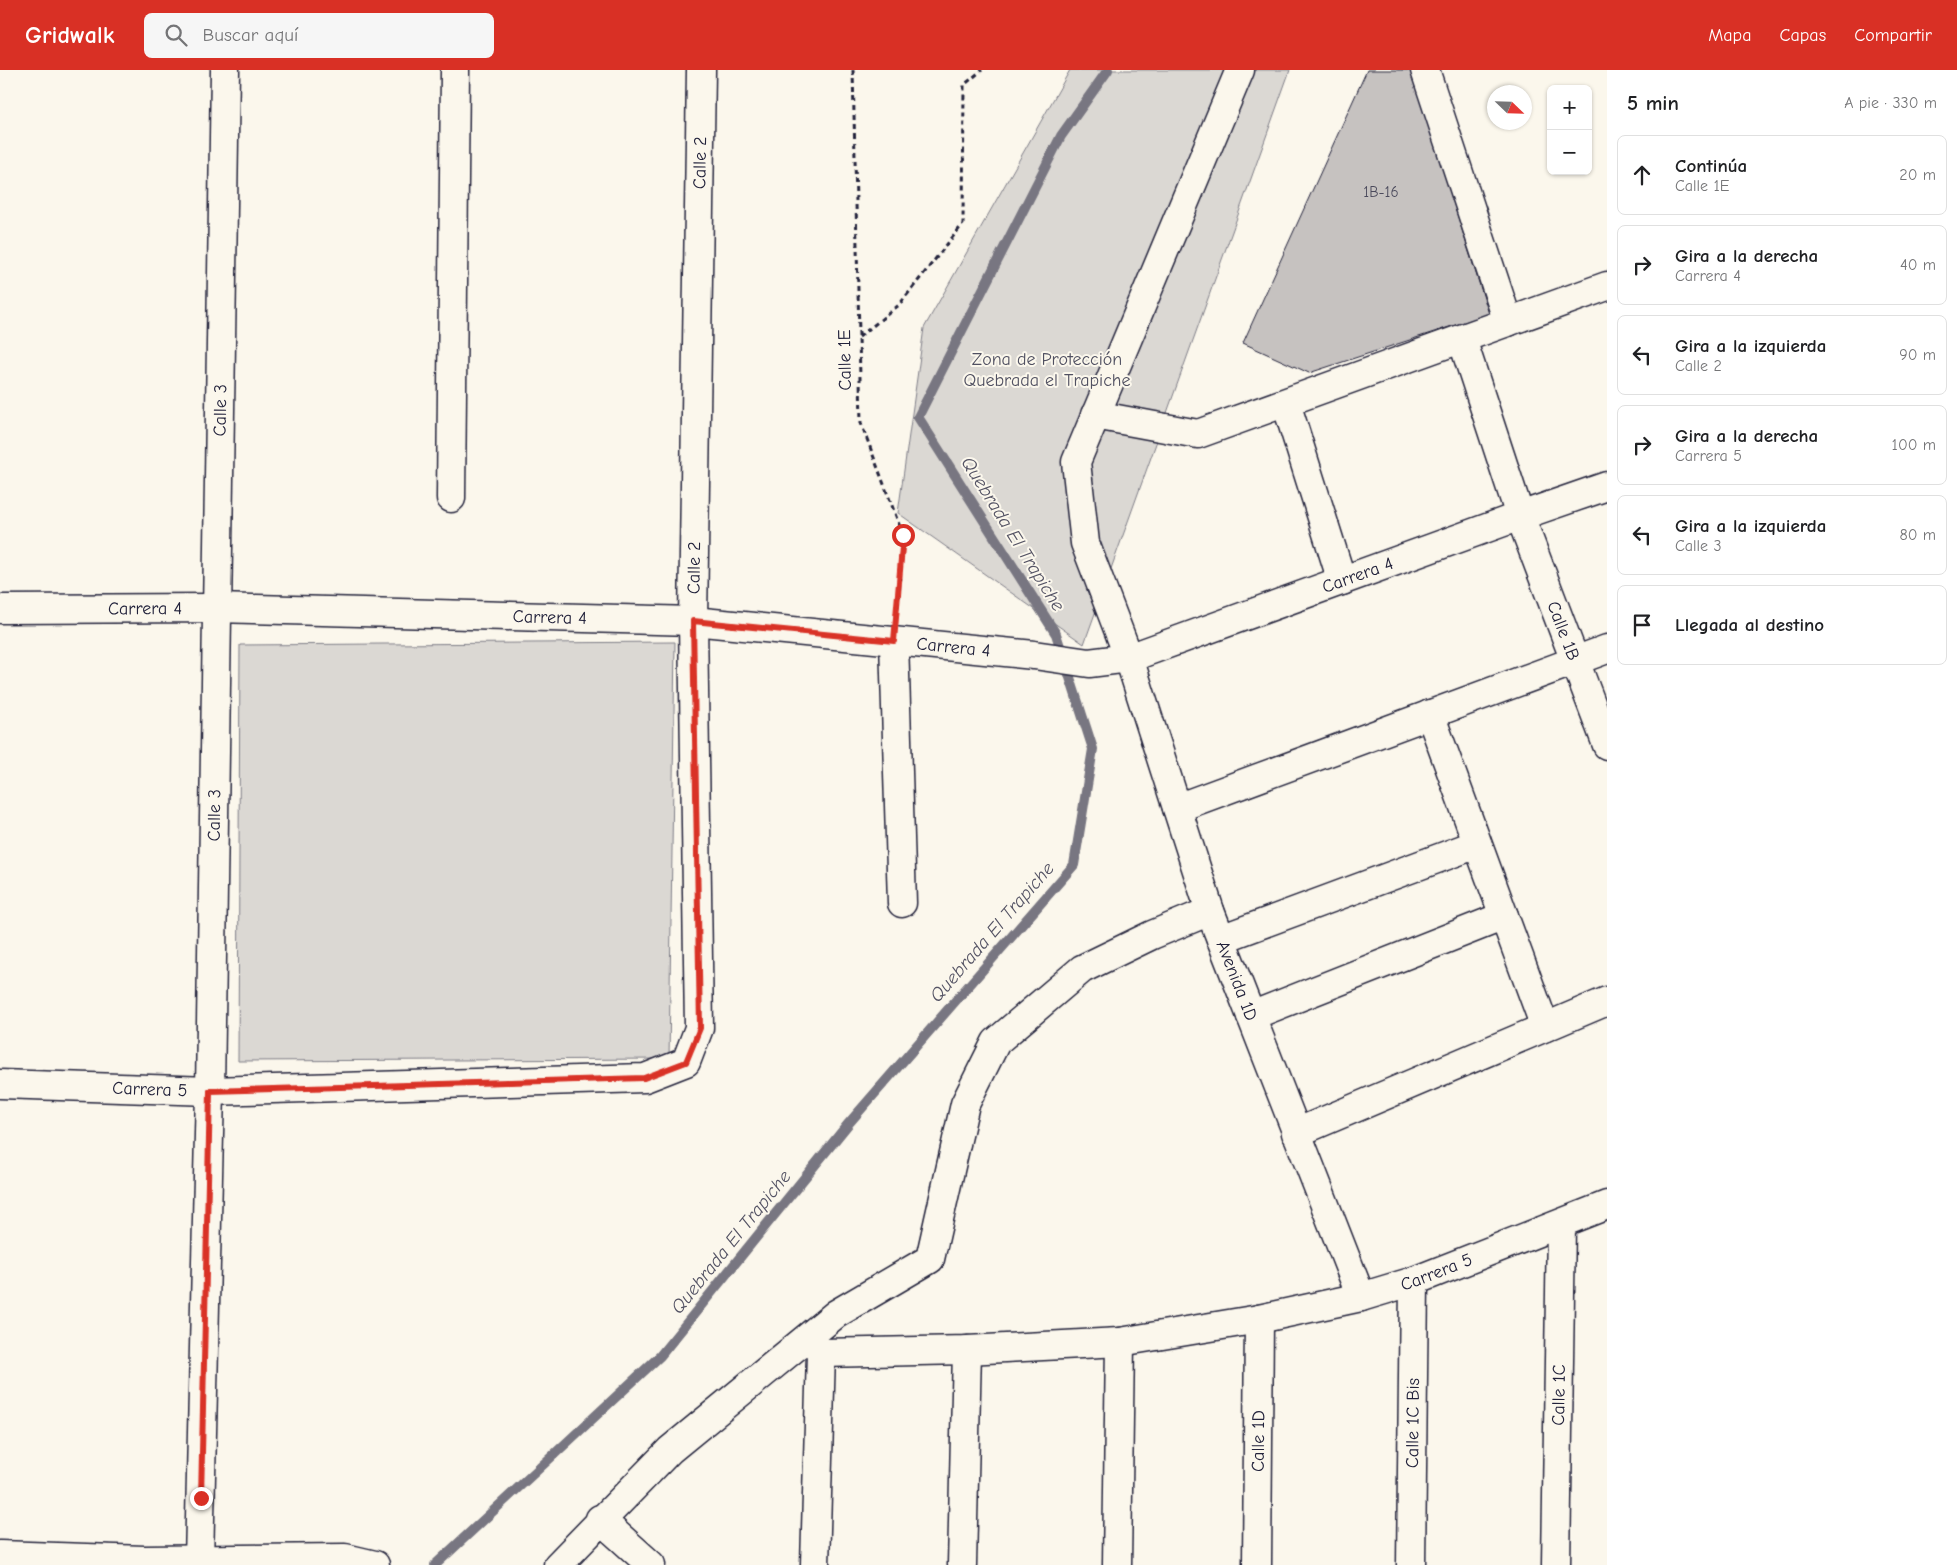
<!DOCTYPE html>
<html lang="es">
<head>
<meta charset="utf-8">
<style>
	:root { --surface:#fff; --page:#f6f6f6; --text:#202124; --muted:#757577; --line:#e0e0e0; --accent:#d93025 }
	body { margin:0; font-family:"Comic Neue",sans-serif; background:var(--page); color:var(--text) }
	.controls { position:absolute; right:15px; top:15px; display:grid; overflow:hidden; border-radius:8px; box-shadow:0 1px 4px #0004 }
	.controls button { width:45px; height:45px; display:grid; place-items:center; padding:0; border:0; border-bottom:1px solid var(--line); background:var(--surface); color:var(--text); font:25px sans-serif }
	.compass { position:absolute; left:1487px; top:15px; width:45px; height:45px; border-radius:50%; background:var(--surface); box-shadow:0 1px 4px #0004; rotate:113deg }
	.stop { position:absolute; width:15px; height:15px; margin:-11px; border:4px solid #d93025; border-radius:50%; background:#fff }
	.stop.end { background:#d93025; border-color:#fff; box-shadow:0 1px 5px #0008 }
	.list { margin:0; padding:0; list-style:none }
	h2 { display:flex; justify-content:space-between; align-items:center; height:65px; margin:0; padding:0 20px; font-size:21px }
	h2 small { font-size:16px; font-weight:400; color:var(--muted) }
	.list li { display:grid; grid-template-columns:32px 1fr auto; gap:15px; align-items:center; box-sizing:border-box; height:80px; margin:0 10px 10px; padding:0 10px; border:1px solid var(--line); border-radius:8px }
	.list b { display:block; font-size:19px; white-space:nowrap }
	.list p { margin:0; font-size:16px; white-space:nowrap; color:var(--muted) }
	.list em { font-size:16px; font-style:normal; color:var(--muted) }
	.icon { flex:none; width:28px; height:28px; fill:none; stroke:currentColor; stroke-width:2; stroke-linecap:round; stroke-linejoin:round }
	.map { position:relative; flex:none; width:1607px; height:1495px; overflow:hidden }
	header { display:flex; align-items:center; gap:30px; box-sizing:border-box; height:70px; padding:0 25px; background:var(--accent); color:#fff }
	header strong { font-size:24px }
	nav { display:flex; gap:28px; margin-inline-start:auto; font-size:18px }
	.search { width:350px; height:45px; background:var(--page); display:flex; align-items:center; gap:12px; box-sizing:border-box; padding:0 18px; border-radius:8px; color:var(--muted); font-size:19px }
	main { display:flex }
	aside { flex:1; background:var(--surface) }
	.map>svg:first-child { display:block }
	.green { fill:#dbd8d3; stroke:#7e7d87 }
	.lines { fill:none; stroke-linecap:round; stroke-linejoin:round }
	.stream { stroke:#787681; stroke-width:10 }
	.building { fill:#c6c2c0; stroke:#22223b }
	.minor-casing { stroke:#22223b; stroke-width:31 }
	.path { stroke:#22223b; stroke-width:3; stroke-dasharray:5 4; stroke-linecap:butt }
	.minor { stroke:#fbf7ec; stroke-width:28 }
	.route { stroke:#d93025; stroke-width:6 }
	.labels { text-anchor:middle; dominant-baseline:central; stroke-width:4; stroke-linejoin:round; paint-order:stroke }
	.number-label { font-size:15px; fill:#4b4a5c }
	.street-label { font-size:18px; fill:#22223b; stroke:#fbf7ec }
	.park-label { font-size:18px; fill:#505061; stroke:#fbf7ec }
	.water-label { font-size:19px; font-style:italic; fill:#545364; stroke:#fbf7ec }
</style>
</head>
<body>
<header>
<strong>Gridwalk</strong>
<div class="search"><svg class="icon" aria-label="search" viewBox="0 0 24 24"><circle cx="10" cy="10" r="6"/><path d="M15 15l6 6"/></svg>Buscar aquí</div>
<nav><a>Mapa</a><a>Capas</a><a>Compartir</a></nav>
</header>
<main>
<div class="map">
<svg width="1607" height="1495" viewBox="0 0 1607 1495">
	<rect width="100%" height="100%" fill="#fbf7ec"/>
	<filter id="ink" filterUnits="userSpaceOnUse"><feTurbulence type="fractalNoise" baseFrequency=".02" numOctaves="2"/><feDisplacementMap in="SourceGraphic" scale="10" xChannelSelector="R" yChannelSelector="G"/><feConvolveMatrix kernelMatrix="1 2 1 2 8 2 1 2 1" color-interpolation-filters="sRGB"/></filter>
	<g filter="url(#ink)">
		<path class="green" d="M 1070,0 L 1290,0 L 1084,574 L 898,443 L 924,258 Z
			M 675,572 L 669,989 L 238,991 L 240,575 Z"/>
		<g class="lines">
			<path class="stream" d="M 435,1495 L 660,1286 L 849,1053 L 1074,795 L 1093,679 L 1056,564 L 918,347 L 1061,66 L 1108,0"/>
		</g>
		<path class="building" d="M 1367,0 L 1411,0 L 1489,244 L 1309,303 L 1243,273 Z"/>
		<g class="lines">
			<g class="minor-casing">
				<g id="minor">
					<path id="s1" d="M 1240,0 L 1076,392 L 1085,473 L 1129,588 L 1210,841 L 1361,1227"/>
					<path d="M 1425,0 L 1508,252"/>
					<path id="s2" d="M 1462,269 L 1520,446 L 1607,675"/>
					<path d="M 1286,333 L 1342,511"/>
					<path d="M 1095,345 L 1198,364 L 1607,216"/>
					<path d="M 451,428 L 455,0"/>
					<path id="s3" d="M 0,539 L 216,538 L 693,551 L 1034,585 L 1089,593 L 1129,588 L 1520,446 L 1607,416"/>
					<path d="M 894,571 L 902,833"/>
					<path d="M 1430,644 L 1504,846"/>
					<path d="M 1177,738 L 1607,579"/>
					<path d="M 1221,869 L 1477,774"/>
					<path d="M 1251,946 L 1504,846 L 1545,957"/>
					<path id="s4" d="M 0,1014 L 210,1021 L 645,1008 L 686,992 L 699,958 L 693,551 L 701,0"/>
					<path d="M 1296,1063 L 1607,931"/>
					<path d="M 600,1449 L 651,1495"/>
					<path d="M 0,1485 L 144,1490 L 345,1488 L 375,1495"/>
					<path id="s5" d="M 199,1491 L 210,1021 L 225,0"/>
					<path d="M 558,1495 L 670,1380 L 836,1244 L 930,1189 L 965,1034 L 996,972 L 1082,899 L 1152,865 L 1210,841"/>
					<path id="s6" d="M 815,1495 L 821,1283 L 967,1280 L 1120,1272 L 1259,1249 L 1361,1227 L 1414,1211 L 1607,1135"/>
					<path d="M 962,1495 L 967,1280"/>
					<path d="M 1117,1495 L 1120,1272"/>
					<path id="s7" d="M 1257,1495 L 1259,1249"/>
					<path id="s8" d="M 1411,1495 L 1414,1211"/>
					<path id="s9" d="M 1556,1495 L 1561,1155"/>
				</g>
			</g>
			<path class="path" d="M 853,0 L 861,353 L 903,465 L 897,541
				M 859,267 L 899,235 L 963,154 L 964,15 L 982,0"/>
			<use href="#minor" class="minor"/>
		</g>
	</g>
	<g class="lines" filter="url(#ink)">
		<path class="route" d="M 201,1428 L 210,1021 L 644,1008 L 686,992 L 700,958 L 693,551 L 894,571 L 903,465"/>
	</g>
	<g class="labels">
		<g class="number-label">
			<text x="1381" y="122">1B-16</text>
		</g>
		<g class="street-label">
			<text stroke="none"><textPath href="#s4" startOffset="1591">Calle 2</textPath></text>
			<text transform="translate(845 290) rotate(-91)">Calle 1E</text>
			<text stroke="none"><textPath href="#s5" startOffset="1151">Calle 3</textPath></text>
			<text stroke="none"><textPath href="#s4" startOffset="1186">Calle 2</textPath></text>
			<text stroke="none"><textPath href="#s3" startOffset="1375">Carrera 4</textPath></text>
			<text stroke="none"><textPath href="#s3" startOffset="145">Carrera 4</textPath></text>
			<text stroke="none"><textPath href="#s3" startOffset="550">Carrera 4</textPath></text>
			<text stroke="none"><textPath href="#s2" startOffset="309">Calle 1B</textPath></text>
			<text stroke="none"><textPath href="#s3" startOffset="955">Carrera 4</textPath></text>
			<text stroke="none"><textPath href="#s5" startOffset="746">Calle 3</textPath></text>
			<text stroke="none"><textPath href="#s1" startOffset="970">Avenida 1D</textPath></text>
			<text stroke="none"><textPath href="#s4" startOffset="150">Carrera 5</textPath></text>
			<text stroke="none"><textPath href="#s6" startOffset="836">Carrera 5</textPath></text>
			<text stroke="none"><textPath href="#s9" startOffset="170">Calle 1C</textPath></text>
			<text stroke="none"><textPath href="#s8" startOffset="142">Calle 1C Bis</textPath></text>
			<text stroke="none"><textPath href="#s7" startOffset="124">Calle 1D</textPath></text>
		</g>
		<g class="park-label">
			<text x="1047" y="289">Zona de Protección<tspan x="1047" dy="21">Quebrada el Trapiche</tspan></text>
		</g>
		<g class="water-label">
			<text transform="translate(1013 464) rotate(58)">Quebrada El Trapiche</text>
			<text transform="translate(992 862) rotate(-49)">Quebrada El Trapiche</text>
			<text transform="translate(731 1172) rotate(-51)">Quebrada El Trapiche</text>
		</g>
	</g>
</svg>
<div class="controls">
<button>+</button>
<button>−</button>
</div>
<svg class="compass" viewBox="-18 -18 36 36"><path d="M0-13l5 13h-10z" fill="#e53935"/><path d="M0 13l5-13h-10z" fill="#757577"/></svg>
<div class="stop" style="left:903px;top:465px"></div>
<div class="stop end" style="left:201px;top:1428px"></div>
</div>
<aside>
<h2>5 min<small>A pie · 330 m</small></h2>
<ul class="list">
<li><svg class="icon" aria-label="ahead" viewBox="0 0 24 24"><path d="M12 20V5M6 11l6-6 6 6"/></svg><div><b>Continúa</b><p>Calle 1E</p></div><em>20 m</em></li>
<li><svg class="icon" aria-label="right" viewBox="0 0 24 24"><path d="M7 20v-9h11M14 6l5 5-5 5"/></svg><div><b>Gira a la derecha</b><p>Carrera 4</p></div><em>40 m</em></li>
<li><svg class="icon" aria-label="left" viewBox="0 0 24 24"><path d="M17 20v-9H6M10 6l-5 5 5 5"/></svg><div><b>Gira a la izquierda</b><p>Calle 2</p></div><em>90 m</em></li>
<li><svg class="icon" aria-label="right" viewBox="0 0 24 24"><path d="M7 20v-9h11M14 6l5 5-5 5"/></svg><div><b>Gira a la derecha</b><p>Carrera 5</p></div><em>100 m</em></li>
<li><svg class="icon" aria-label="left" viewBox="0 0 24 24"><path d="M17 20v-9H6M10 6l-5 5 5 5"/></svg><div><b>Gira a la izquierda</b><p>Calle 3</p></div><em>80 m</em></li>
<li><svg class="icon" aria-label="arrive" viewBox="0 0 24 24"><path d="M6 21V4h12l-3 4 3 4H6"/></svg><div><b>Llegada al destino</b></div></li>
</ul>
</aside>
</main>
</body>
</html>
